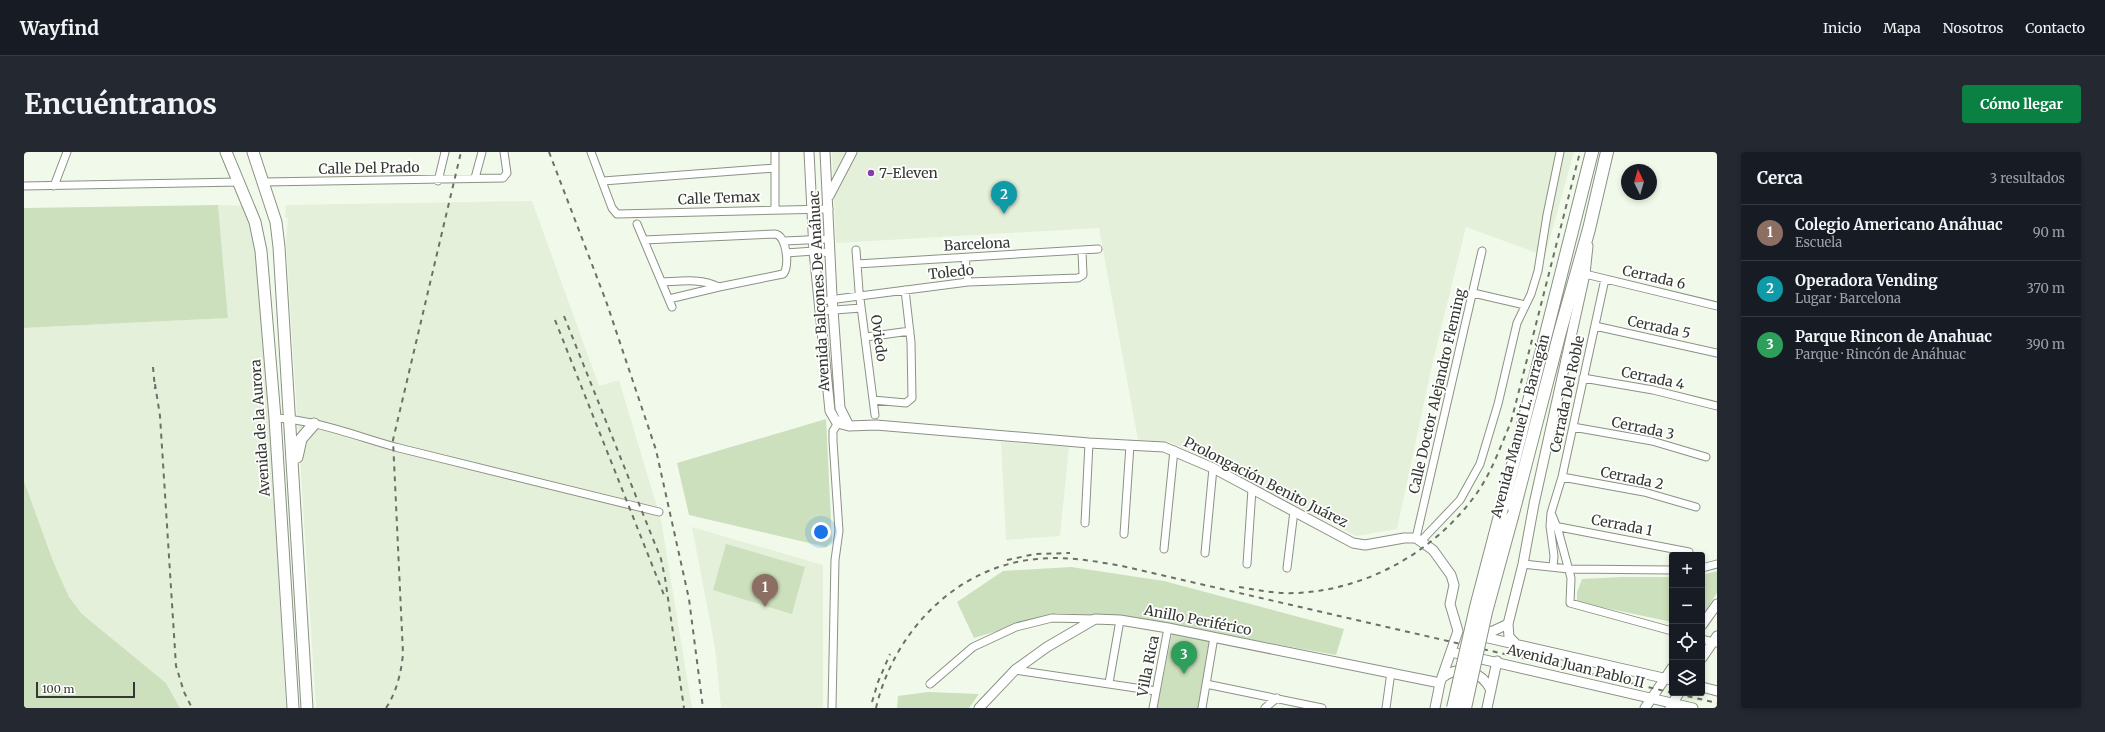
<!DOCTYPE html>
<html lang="es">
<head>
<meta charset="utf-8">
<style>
	:root { --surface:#171b24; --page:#242831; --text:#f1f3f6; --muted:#9ea1a6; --line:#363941; --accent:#0b8043 }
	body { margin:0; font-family:Merriweather,serif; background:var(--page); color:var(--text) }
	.controls { position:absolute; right:12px; bottom:12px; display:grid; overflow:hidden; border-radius:4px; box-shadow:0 2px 6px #0003 }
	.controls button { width:36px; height:36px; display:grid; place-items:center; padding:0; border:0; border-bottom:1px solid var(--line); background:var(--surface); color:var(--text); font:20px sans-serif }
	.compass { position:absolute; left:1597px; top:12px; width:36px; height:36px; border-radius:50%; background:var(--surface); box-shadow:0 2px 6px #0003; rotate:355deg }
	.scale { position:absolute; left:12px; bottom:10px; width:99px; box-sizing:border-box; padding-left:4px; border:2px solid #353832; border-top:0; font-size:11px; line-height:14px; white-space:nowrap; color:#353832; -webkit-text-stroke:3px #fff; paint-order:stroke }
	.you { position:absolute; left:797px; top:380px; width:14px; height:14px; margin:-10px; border:3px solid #fff; border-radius:50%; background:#1a73e8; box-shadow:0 0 0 6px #1a73e833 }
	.badge { display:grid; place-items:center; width:26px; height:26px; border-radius:50%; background:var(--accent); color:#fff; font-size:13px; font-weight:700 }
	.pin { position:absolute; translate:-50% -33px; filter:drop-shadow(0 1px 2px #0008) }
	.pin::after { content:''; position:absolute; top:21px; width:14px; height:12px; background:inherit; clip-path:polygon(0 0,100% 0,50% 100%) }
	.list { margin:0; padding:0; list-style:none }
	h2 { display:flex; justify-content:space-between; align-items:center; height:52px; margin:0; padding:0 16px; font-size:17px }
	h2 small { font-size:13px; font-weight:400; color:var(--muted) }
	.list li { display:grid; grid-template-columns:26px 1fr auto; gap:12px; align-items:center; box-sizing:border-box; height:56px; padding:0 16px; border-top:1px solid var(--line) }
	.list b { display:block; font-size:15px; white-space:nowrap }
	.list p { margin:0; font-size:13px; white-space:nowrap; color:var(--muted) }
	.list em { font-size:13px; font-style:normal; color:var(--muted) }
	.icon { flex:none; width:22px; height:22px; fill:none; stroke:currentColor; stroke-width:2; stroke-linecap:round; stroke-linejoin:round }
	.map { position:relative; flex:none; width:1693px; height:556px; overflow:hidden; border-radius:4px }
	header { display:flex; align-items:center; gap:24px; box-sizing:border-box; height:56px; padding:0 20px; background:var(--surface); border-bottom:1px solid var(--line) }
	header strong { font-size:19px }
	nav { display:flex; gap:22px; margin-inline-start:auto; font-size:14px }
	.intro { display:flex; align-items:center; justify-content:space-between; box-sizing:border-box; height:96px; padding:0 24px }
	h1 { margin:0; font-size:28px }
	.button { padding:10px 18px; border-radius:4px; background:var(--accent); color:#fff; font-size:14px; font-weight:700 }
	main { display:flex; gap:24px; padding:0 24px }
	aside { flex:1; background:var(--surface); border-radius:4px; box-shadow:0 2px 6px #0003 }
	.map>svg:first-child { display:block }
	.built { fill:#e4f0da }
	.green { fill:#cde0bd }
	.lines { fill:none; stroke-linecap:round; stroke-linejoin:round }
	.minor-casing { stroke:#8a9284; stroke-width:9 }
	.tertiary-casing { stroke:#8a9284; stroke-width:11 }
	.primary-casing { stroke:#8a9284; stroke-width:13 }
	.trunk-casing { stroke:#8a9284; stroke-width:14 }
	.minor { stroke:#fff; stroke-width:7 }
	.tertiary { stroke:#fff; stroke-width:9 }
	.primary { stroke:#fff; stroke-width:11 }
	.trunk { stroke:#fff; stroke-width:12 }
	.rail { stroke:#6c7168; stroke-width:2; stroke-dasharray:5 5; stroke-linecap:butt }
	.trunk-bridge-casing { stroke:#8a9284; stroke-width:14; stroke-linecap:butt }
	.trunk-bridge { stroke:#fff; stroke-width:12 }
	.poi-dot { fill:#843cae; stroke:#fff; stroke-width:1.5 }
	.labels { text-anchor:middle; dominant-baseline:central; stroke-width:3.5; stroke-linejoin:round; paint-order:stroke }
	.street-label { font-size:14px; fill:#353832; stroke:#fff }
	.poi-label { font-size:14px; fill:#353832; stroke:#fff; text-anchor:start }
</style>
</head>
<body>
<header>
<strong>Wayfind</strong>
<nav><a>Inicio</a><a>Mapa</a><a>Nosotros</a><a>Contacto</a></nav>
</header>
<div class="intro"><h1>Encuéntranos</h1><a class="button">Cómo llegar</a></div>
<main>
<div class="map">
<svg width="1693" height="556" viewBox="0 0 1693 556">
	<rect width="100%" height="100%" fill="#f1faea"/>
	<path class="built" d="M 808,0 L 1550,0 L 1521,104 L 1442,75 L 1409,209 L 1373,377 L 1332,384 L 1155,294 L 1145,290 L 1114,288 L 1075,76 L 812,91 Z
		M 508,49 L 575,234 L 595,228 L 637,368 L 668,556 L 292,556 L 262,90 L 264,66 L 261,65 L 262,53 Z
		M 194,53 L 218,54 L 226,76 L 234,111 L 249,329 L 262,556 L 156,556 L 142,531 L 58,462 L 45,445 L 29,409 L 0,329 L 0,176 L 204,166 Z
		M 977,290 L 1045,295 L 1036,384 L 982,388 Z
		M 668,375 L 799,413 L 799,556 L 697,556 L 691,496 Z"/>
	<path class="green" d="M 194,53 L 204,166 L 0,176 L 0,56 Z
		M 802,267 L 808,389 L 802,395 L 665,363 L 653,311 Z
		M 0,329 L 29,409 L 45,445 L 58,462 L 142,531 L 156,556 L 0,556 Z
		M 702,392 L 781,415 L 768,462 L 689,438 Z
		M 1047,415 L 1140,429 L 1320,477 L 1312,503 L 1100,465 L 1033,461 L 950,486 L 933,450 L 979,419 Z
		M 1693,419 L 1693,441 L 1678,464 L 1678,423 Z
		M 1598,425 L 1648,425 L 1648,470 L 1553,450 L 1553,440 L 1558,427 Z
		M 1148,482 L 1185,489 L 1174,556 L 1133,556 Z
		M 904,540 L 955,542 L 945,556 L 873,556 L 874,544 Z"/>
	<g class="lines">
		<g class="minor-casing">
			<path id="minor" d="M 567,0 L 588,56 L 593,62 L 805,57
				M 751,0 L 751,57
				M 451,26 L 458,0
				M 414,29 L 421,0
				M 579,29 L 751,16
				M 240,30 L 479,26 L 483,21 L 480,0
				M 0,34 L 216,30
				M 30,34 L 43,0
				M 613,72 L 648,155
				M 620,88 L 751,82 C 763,83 766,116 759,122 L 695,135 L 645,147
				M 760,89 L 805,87
				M 832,98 L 835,139 L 851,263
				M 762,101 L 790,99 L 806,101
				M 941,106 L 944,130
				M 833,112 L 1074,97
				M 1561,122 L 1693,154
				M 638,130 C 659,129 676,126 695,135
				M 1449,141 L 1501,153
				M 797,149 L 944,130 L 1054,126 L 1059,123 L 1058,99
				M 798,159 L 837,156
				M 1571,174 L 1693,201
				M 842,185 L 886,179
				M 1559,226 L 1629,238 L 1693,254
				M 849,248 L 882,251 L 888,246 L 887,190 L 881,138
				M 251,266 C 293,268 334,285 375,296 C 461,318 548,339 635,360
				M 1549,275 L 1628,289 L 1682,305
				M 1538,325 L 1620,340 L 1672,355
				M 1528,363 L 1534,378 L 1547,426 L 1546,451 L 1648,479
				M 1061,371 L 1065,291
				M 1530,374 L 1665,400
				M 1100,382 L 1106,293
				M 1392,386 L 1458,99
				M 1397,389 L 1436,348 L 1456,312 L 1474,252 L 1493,171 L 1507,142 L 1514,119 L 1523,63 L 1536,0
				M 1140,397 L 1150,298
				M 1181,401 L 1189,316
				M 1223,412 L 1228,337
				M 1499,412 L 1545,417 L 1648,418
				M 1529,415 L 1530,404 L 1526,374 L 1527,361 L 1538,325 L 1581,127
				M 1263,416 L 1270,359
				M 1678,416 L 1693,412
				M 1678,487 L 1693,491
				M 991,518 L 1132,539
				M 1085,531 L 1096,468
				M 906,532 L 949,495 L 992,475 L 1028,466 L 1071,467
				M 1182,532 L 1298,556
				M 808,556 L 811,408 L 815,379 L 809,289 L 809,279 L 816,268
				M 1129,556 L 1144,476
				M 1178,556 L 1190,485
				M 1241,556 L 1253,546
				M 1362,556 L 1367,520"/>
		</g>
		<g class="tertiary-casing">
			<path id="tertiary" d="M 785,0 L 790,99 L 806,259 L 813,271 L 825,274 L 852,273 L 1065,291 L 1140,295 L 1189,316 L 1329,391 L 1341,393 L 1380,386 L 1392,386 L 1409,398 L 1427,423 L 1430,433 L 1426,452 L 1434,479 L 1416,531 L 1411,556
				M 801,0 L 808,144 L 816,256 L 825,274
				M 805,44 L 828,0
				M 1678,473 L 1693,452
				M 1453,480 L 1469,479 L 1484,472
				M 1451,483 L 1648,528
				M 1492,492 L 1485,485 L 1484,472 L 1499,412 L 1510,352 L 1561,122 L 1564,94
				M 1427,500 L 1669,556
				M 1678,506 L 1693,484
				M 1419,525 C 1437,512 1457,519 1467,538
				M 1678,535 L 1693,539
				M 1646,555 L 1655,541
				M 955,556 L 991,518 L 1023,495 L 1071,467 L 1096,468 L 1144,476 L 1416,531
				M 1463,556 L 1473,509
				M 1621,556 L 1648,516"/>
		</g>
		<g class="primary-casing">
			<path id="primary" d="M 202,0 L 231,70 L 237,99 L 251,266 L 269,556
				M 229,0 L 252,70 L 255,95 L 283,556
				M 273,305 L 277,287 L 290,272"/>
		</g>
		<g class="trunk-casing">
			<path id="trunk" d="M 1478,356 L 1568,0
				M 1488,365 L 1536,180 L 1565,77 L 1583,0"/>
		</g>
		<use href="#minor" class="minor"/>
		<use href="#tertiary" class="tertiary"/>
		<use href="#primary" class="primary"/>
		<use href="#trunk" class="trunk"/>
		<path class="rail" d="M 525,0 L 582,149 L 632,298 L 665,447 L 679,556
			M 540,164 L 637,407 L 641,426 L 660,556
			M 531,168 L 640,443
			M 129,215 L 131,237
			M 131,232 L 136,264 L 152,514 L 160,540 L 168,556
			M 983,408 L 1011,402 L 1046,401
			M 1215,435 C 1234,438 1252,442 1272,441 C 1344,438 1414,398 1455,338 C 1469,317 1477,293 1487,270 L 1556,0
			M 848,550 L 854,530 L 866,502
			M 362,556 C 373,539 377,521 379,502 L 369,288 L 437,0
			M 852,556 C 870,479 933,414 1013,407 C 1042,404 1070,409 1098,414 L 1693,551"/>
		<g class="trunk-bridge-casing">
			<path id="trunk-bridge" d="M 1429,556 L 1452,455 L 1478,356
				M 1441,556 L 1462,460 L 1488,365"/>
		</g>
		<use href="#trunk-bridge" class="trunk-bridge"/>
	</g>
	<circle class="poi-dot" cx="847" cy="21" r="4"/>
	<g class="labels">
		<g class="street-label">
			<text transform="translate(345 16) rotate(-1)">Calle Del Prado</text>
			<text transform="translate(695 46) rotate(-2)">Calle Temax</text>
			<text transform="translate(953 92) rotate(-3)">Barcelona</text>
			<text transform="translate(927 120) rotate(-6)">Toledo</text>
			<text transform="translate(1630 125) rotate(13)">Cerrada 6</text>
			<text transform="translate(795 139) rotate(-93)">Avenida Balcones De Anáhuac</text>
			<text transform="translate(1635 175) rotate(12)">Cerrada 5</text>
			<text transform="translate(855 186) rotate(82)">Oviedo</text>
			<text transform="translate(1629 226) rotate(12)">Cerrada 4</text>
			<text transform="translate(1413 239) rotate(-77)">Calle Doctor Alejandro Fleming</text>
			<text transform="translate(1543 242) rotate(-78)">Cerrada Del Roble</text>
			<text transform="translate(1496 274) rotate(-75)">Avenida Manuel L. Barragán</text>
			<text transform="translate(236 276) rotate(-94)">Avenida de la Aurora</text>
			<text transform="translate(1619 276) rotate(12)">Cerrada 3</text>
			<text transform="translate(1608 326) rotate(12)">Cerrada 2</text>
			<text transform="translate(1242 330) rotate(27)">Prolongación Benito Juárez</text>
			<text transform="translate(1598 373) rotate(11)">Cerrada 1</text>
			<text transform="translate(1174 468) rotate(11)">Anillo Periférico</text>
			<text transform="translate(1124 514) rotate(-79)">Villa Rica</text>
			<text transform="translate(1552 514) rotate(14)">Avenida Juan Pablo II</text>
		</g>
		<g class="poi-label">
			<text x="855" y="21">7-Eleven</text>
		</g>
	</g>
</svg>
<div class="controls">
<button>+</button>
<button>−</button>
<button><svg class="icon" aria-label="locate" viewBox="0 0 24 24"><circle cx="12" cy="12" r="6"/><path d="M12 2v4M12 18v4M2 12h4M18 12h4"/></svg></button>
<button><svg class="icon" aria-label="layers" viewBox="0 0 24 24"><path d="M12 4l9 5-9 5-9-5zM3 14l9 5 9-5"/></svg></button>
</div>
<svg class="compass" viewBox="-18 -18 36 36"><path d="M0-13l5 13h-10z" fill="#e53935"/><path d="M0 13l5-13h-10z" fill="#9ea1a6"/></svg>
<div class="scale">100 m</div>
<div class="you"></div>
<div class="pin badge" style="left:741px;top:455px;background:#8d6e63">1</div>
<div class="pin badge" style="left:980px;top:62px;background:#0f9aa8">2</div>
<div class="pin badge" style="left:1160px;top:522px;background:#2e9e5b">3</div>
</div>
<aside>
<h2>Cerca<small>3 resultados</small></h2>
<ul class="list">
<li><span class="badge" style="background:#8d6e63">1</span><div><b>Colegio Americano Anáhuac</b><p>Escuela</p></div><em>90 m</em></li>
<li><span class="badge" style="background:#0f9aa8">2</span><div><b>Operadora Vending</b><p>Lugar · Barcelona</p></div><em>370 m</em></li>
<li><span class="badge" style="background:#2e9e5b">3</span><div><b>Parque Rincon de Anahuac</b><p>Parque · Rincón de Anáhuac</p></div><em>390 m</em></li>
</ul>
</aside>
</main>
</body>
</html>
